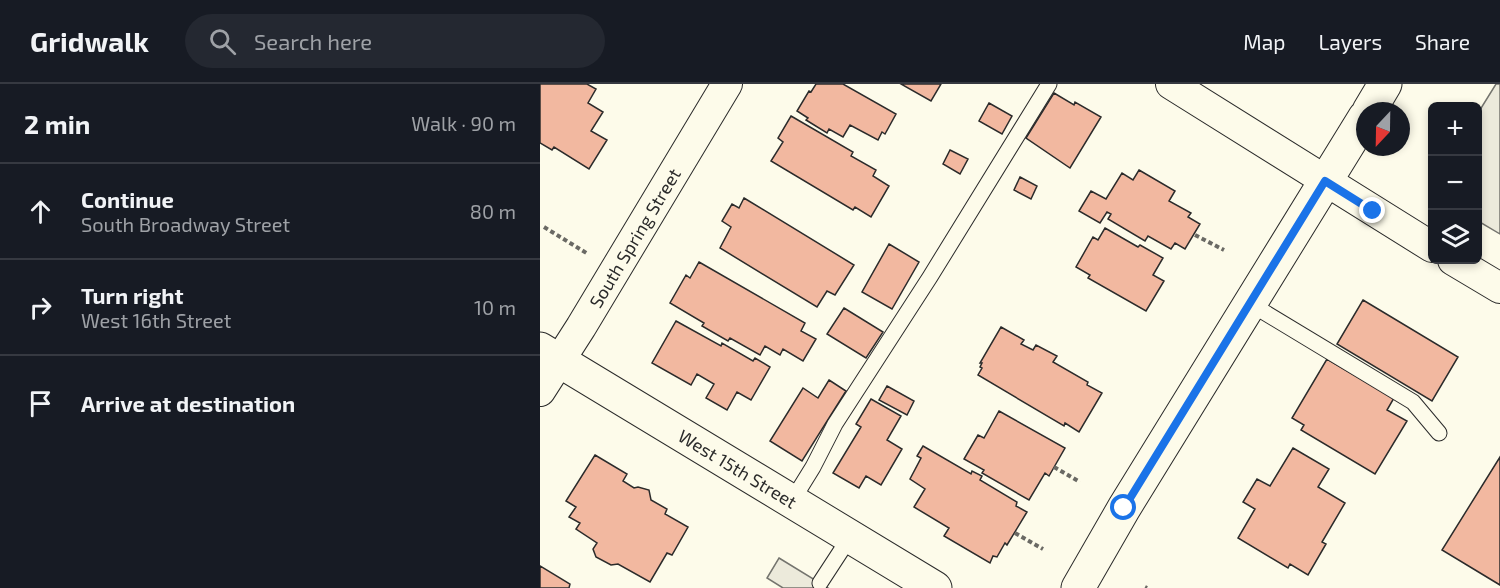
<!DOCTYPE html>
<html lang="en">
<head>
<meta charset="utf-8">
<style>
	:root { --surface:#171b24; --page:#242831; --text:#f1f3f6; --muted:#9ea1a6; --line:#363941 }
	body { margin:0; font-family:"Exo 2",sans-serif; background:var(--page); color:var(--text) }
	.controls { position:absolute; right:18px; top:18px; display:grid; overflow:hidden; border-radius:9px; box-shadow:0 3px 9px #0003 }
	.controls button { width:54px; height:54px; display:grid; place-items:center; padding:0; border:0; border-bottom:2px solid var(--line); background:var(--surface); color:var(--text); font:30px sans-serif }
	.compass { position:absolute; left:816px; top:18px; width:54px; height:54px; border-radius:50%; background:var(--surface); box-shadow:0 3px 9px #0003; rotate:202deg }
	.stop { position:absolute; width:18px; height:18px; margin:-14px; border:4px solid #1a73e8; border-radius:50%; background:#fff }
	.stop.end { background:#1a73e8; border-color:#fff; box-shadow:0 2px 6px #0008 }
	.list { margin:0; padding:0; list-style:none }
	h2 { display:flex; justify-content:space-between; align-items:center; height:78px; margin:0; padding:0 24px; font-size:26px }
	h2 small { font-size:20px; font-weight:400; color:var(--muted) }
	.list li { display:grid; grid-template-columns:39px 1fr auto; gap:18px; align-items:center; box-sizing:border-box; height:96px; padding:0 24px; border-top:2px solid var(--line) }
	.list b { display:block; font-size:22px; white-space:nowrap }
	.list p { margin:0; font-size:20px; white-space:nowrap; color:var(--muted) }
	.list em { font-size:20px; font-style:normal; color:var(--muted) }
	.icon { flex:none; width:33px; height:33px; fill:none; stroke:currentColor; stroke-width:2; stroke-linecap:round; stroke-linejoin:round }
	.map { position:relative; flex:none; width:960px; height:504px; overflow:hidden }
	header { display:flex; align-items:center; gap:36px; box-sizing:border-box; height:84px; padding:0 30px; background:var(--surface); border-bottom:2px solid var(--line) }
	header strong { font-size:28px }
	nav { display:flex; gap:33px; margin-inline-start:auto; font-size:21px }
	.search { width:420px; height:54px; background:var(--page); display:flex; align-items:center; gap:15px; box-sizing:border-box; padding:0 21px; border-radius:33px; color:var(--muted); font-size:22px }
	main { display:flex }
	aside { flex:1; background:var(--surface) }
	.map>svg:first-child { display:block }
	.parking { fill:#eceadb; stroke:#74746e; stroke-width:1.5 }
	.building { fill:#f2b8a0; stroke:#2b2b2b; stroke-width:1.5 }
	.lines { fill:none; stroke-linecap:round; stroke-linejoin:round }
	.lane-casing { stroke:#2b2b2b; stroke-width:17 }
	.street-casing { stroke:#2b2b2b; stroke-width:32 }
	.secondary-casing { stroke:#2b2b2b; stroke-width:35 }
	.primary-casing { stroke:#2b2b2b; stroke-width:35 }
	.path { stroke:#6a6964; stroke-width:4; stroke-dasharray:4.5 3; stroke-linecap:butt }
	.lane { stroke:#fdfbea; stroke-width:15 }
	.street { stroke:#fdfbea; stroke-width:30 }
	.secondary { stroke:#fdfbea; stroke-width:33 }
	.primary { stroke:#fdfbea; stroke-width:33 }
	.route { stroke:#1a73e8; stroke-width:8 }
	.labels { text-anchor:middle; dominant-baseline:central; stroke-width:4.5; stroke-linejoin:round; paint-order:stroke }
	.street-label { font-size:18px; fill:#2b2b2b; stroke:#fdfbea }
</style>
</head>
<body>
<header>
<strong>Gridwalk</strong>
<div class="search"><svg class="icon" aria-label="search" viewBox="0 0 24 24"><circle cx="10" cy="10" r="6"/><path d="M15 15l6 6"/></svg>Search here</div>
<nav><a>Map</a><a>Layers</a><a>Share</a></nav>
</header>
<main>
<aside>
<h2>2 min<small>Walk · 90 m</small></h2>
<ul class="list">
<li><svg class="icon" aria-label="ahead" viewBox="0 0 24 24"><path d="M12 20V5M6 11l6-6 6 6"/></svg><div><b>Continue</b><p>South Broadway Street</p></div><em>80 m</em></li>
<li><svg class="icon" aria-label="right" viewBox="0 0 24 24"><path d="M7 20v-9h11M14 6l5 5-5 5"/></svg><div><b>Turn right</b><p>West 16th Street</p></div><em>10 m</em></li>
<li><svg class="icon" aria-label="arrive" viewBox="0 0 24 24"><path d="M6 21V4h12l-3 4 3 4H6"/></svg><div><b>Arrive at destination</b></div></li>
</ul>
</aside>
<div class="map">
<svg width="960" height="504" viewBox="0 0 960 504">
	<rect width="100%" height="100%" fill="#fdfbea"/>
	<path class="parking" d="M 956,0 L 960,0 L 960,150 L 938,137 L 938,29 Z
		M 239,474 L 288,504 L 243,504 L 227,494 Z"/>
	<path class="building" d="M 0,0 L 47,0 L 56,5 L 48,19 L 63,28 L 51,47 L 67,56 L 49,85 L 14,63 L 12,66 L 0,59 Z
		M 276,0 L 303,0 L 356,30 L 345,50 L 342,48 L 338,56 L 310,41 L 303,53 L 289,45 L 287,49 L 266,36 L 268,34 L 257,27 L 269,7 L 271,8 Z
		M 361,0 L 401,0 L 391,17 Z
		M 514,9 L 534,21 L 535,18 L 561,33 L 530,84 L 486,54 Z
		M 449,19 L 472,32 L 462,50 L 439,37 Z
		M 251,32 L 313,68 L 311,72 L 336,86 L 333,92 L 349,102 L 331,133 L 315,123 L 313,126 L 231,77 L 243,58 L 238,54 Z
		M 410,66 L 428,75 L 420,90 L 403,80 Z
		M 599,86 L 635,107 L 629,117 L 651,129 L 648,133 L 660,140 L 645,165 L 635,159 L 631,165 L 608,152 L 605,157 L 568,135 L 571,130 L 567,128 L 560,139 L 539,127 L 551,107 L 566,115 L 582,89 L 593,96 Z
		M 480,93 L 497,102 L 491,115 L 474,106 Z
		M 204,114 L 314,181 L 295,211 L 287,207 L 277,223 L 180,164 L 191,143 L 182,137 L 192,120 L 199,124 Z
		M 565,144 L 598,163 L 600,161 L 623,174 L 613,191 L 624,197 L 606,227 L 548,194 L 550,191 L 536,183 L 553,153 L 558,156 Z
		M 349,160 L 379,178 L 352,225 L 322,208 Z
		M 159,178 L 265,239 L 261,247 L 276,255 L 263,277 L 243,265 L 240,271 L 225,262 L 220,271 L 190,254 L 188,257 L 162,242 L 164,239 L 130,219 L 146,191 L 150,194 Z
		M 823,216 L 918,273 L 892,317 L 797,260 Z
		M 304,224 L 343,248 L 326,274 L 287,250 Z
		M 136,237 L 181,262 L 182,259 L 213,277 L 215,274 L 230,283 L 211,316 L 197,308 L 187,326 L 166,314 L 174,300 L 157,290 L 151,301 L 112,279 Z
		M 461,243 L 484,256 L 481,260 L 493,266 L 496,261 L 517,272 L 513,278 L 548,298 L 547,301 L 562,309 L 539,348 L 525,339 L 524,342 L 438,291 L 442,284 L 440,283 L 442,279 L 440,279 Z
		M 787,275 L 854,314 L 847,326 L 867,337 L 835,390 L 761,346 L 764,341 L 752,334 Z
		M 289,296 L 306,307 L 262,377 L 230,357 L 263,304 L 278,314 Z
		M 347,302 L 374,317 L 367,331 L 339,316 Z
		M 331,315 L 361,332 L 347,356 L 362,365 L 341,401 L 326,392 L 319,404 L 293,389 L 321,343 L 316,340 Z
		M 459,327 L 525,364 L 509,392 L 505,389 L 489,416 L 442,389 L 444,386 L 424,375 L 438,351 L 444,354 Z
		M 383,362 L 431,390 L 432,387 L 442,392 L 440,396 L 477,418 L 476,422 L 487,428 L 467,461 L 465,459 L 457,473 L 453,472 L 450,479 L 404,452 L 409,444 L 374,423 L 385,405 L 370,395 L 381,374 L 377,372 Z
		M 753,364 L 789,385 L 778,403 L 805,419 L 782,458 L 786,460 L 768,491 L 750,480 L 748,484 L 698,454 L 715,425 L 703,418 L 717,395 L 730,402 Z
		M 55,371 L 87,390 L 83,397 L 94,404 L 98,403 L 109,406 L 111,416 L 127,425 L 125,430 L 148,443 L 132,471 L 127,469 L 110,498 L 78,480 L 71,481 L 56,473 L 53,465 L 57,459 L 36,445 L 40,439 L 29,433 L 36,423 L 26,417 Z
		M 960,373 L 960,501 L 902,466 Z
		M 0,482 L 30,500 L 29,504 L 0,504 Z"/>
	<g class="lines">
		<g class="lane-casing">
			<path id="lane" d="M 709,219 L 873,318 L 899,349
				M 252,417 L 273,383 L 295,340 L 390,193 L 509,0
				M 280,499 L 310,453"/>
		</g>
		<g class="street-casing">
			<g id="street">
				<path d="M 631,0 L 892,163"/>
				<path d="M 913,176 L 960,204"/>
				<path id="s1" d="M 0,307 L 41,243 L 187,0"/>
			</g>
		</g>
		<g class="secondary-casing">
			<g id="secondary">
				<path id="s2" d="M 0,265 L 395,504"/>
			</g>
		</g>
		<g class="primary-casing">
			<path id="primary" d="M 829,27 L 845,0
				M 538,504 L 584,424 L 825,33"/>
		</g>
		<path class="path" d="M 4,143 L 48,170
			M 655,151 L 684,166
			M 514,383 L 540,398
			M 475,449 L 503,465
			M 605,503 L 607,504"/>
		<use href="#lane" class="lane"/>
		<use href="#street" class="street"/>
		<use href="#secondary" class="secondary"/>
		<use href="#primary" class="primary"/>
	</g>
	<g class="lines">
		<path class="route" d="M 584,424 L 785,97 L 833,127"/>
	</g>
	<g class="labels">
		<g class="street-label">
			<text stroke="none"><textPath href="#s1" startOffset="180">South Spring Street</textPath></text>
			<text stroke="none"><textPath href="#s2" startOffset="231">West 15th Street</textPath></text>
		</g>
	</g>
</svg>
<div class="controls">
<button>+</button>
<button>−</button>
<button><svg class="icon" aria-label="layers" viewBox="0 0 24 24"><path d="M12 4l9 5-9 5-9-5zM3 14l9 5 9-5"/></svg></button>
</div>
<svg class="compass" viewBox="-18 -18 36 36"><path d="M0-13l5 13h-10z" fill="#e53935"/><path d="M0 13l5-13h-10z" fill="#9ea1a6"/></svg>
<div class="stop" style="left:584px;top:424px"></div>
<div class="stop end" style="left:833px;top:127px"></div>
</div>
</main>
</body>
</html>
